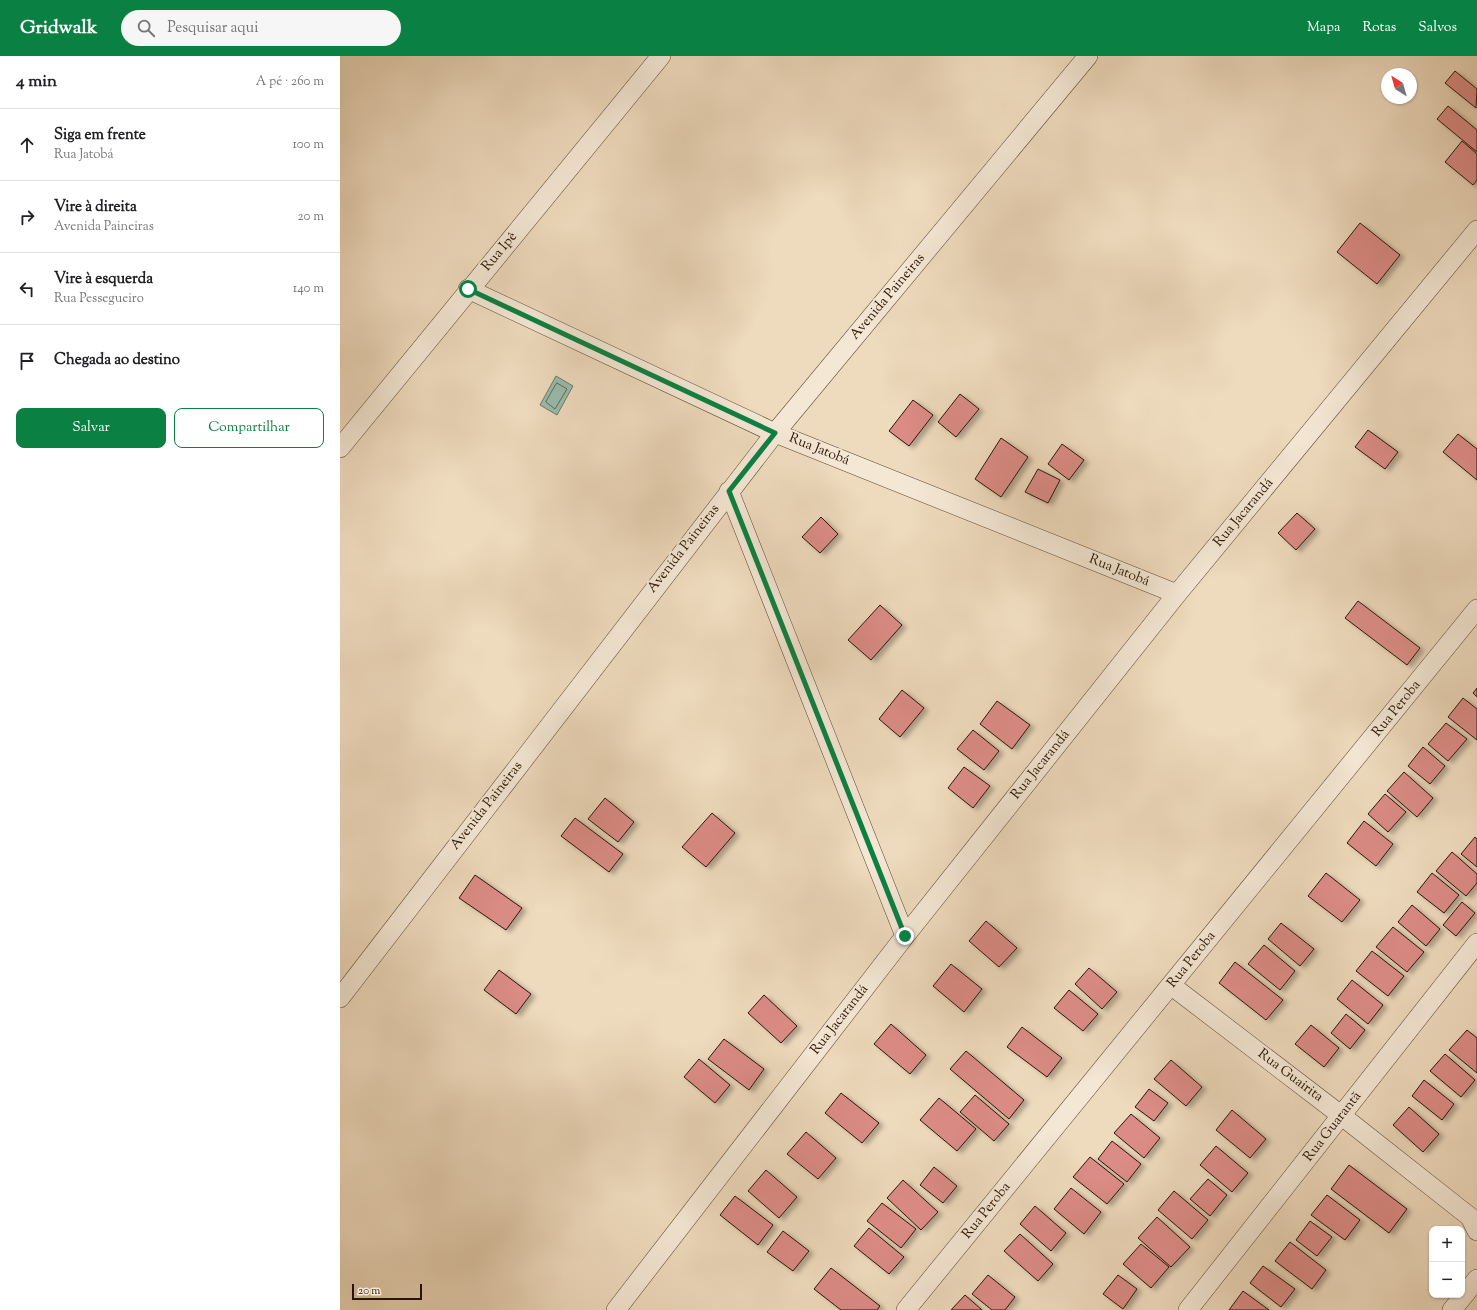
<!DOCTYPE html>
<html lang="pt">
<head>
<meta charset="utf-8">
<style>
	:root { --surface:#fff; --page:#f6f6f6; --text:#202124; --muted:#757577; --line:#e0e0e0; --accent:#0b8043 }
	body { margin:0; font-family:"Sorts Mill Goudy",serif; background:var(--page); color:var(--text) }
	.controls { position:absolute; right:12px; bottom:12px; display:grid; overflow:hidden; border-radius:8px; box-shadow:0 1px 3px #0004 }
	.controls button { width:36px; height:36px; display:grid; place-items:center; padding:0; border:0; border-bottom:1px solid var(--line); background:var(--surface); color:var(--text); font:20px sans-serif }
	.compass { position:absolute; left:1041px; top:12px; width:36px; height:36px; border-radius:50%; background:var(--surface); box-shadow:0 1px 3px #0004; rotate:323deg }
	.scale { position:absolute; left:12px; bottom:10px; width:70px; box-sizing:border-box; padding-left:4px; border:2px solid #2a1504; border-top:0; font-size:11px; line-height:14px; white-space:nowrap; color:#2a1504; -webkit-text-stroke:3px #f4e7d4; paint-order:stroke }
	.stop { position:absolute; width:12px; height:12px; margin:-9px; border:3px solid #0b8043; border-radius:50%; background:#fff }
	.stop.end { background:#0b8043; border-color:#fff; box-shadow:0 1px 4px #0008 }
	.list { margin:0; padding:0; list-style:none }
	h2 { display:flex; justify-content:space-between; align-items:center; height:52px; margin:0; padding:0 16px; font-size:17px }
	h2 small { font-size:13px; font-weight:400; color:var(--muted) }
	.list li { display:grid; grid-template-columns:26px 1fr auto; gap:12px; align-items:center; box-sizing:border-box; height:72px; padding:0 16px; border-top:1px solid var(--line) }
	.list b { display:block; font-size:15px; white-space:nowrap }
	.list p { margin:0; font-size:13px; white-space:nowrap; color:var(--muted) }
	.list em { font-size:13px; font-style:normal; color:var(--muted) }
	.actions { display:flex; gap:8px; padding:12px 16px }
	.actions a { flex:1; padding:9px 0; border:1px solid var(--accent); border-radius:8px; text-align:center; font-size:14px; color:var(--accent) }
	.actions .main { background:var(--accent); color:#fff }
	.icon { flex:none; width:22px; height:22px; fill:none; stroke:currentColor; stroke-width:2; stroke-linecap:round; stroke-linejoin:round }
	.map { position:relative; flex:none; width:1137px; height:1254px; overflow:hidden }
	header { display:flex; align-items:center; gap:24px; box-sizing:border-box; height:56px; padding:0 20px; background:var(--accent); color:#fff }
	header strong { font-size:19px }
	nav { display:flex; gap:22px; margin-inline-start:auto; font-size:14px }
	.search { width:280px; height:36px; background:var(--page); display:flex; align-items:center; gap:10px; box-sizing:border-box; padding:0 14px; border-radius:22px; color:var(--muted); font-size:15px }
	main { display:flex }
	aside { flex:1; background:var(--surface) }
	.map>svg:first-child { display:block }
	.water { fill:#9abbad; stroke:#6d7969 }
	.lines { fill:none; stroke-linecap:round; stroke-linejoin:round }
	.shore { stroke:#626858; stroke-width:1 }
	.building { fill:#dc8c86; stroke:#2a1504; filter:url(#shadow) }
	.minor-casing { stroke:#5b4632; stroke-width:20 }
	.minor { stroke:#f4e7d4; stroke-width:19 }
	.route { stroke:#0b8043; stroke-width:5 }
	.labels { text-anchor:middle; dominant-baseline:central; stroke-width:4; stroke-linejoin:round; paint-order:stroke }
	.street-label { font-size:14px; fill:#2a1504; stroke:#f4e7d4 }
</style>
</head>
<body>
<header>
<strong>Gridwalk</strong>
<div class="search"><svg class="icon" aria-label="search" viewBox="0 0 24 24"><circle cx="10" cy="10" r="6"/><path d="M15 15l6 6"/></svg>Pesquisar aqui</div>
<nav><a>Mapa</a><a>Rotas</a><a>Salvos</a></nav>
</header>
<main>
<aside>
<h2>4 min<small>A pé · 260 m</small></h2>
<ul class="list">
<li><svg class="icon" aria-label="ahead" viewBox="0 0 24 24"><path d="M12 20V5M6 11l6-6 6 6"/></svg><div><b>Siga em frente</b><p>Rua Jatobá</p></div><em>100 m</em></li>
<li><svg class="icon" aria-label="right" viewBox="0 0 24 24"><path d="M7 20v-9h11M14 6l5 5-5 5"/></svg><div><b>Vire à direita</b><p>Avenida Paineiras</p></div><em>20 m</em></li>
<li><svg class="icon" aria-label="left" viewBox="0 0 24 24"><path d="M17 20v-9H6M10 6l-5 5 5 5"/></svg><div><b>Vire à esquerda</b><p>Rua Pessegueiro</p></div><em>140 m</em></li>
<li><svg class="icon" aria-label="arrive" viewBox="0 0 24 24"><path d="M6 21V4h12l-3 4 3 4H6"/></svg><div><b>Chegada ao destino</b></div></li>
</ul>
<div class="actions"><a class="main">Salvar</a><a>Compartilhar</a></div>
</aside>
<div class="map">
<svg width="1137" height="1254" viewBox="0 0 1137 1254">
	<defs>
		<filter id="shadow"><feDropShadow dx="4.5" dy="2.5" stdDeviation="2" flood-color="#0004"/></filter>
	</defs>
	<rect width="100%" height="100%" fill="#eedabd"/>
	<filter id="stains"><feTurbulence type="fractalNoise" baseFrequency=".005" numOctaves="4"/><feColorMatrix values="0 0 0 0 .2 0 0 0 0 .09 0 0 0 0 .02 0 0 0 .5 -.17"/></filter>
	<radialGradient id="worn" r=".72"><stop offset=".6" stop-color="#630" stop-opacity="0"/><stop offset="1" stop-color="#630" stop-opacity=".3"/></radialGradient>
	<path class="water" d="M 216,320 L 233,330 L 217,359 L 200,349 Z"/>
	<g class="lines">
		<path class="shore" d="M 217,327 L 227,333 L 215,353 L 206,346 Z"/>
	</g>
	<path class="building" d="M 1115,15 L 1137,33 L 1136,52 L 1105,27 Z
		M 1108,50 L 1137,74 L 1137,96 L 1097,63 Z
		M 1122,85 L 1137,98 L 1137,124 L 1133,129 L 1105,106 Z
		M 1020,167 L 1060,199 L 1037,228 L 997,196 Z
		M 620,338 L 639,353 L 616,381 L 598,366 Z
		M 573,344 L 593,359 L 569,390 L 549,375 Z
		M 1028,374 L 1058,396 L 1045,413 L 1015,391 Z
		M 1118,378 L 1137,393 L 1137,424 L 1103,396 Z
		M 661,382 L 688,401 L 661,441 L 635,423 Z
		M 722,388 L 744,404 L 729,424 L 708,408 Z
		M 698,413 L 720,424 L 708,447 L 685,436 Z
		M 957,457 L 975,473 L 956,494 L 938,477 Z
		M 481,461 L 498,478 L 480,497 L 462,481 Z
		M 1018,545 L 1080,592 L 1067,609 L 1005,562 Z
		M 540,549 L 562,569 L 531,604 L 508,584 Z
		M 1137,632 L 1137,641 L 1133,637 Z
		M 562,634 L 584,652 L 560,681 L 539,663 Z
		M 1123,642 L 1137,653 L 1137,684 L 1108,661 Z
		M 657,645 L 690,669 L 672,693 L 640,668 Z
		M 1106,667 L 1127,683 L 1108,705 L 1088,688 Z
		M 633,674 L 659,695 L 644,714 L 617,693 Z
		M 1083,691 L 1105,710 L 1090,728 L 1068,710 Z
		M 624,711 L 650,730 L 633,752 L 608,732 Z
		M 1064,716 L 1093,742 L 1077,761 L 1047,735 Z
		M 1045,738 L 1066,756 L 1048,776 L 1028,758 Z
		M 265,742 L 294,766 L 278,786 L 248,763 Z
		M 372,757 L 395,777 L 366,811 L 342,791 Z
		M 235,762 L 283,798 L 269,816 L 221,780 Z
		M 1024,765 L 1053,788 L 1036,810 L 1007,787 Z
		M 1135,781 L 1137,783 L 1137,811 L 1121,798 Z
		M 1112,796 L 1137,818 L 1137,827 L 1126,840 L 1096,815 Z
		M 986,817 L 1020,844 L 1002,866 L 968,840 Z
		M 1092,817 L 1119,839 L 1104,857 L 1077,836 Z
		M 135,819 L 182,852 L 166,874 L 119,842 Z
		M 1122,846 L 1135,857 L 1116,880 L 1103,869 Z
		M 1072,849 L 1100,873 L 1086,890 L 1058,866 Z
		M 646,865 L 677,892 L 659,911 L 629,885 Z
		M 941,867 L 974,893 L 960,910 L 928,883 Z
		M 1053,871 L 1084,896 L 1067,916 L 1036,891 Z
		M 924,889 L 955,915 L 940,934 L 908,908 Z
		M 1032,895 L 1064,920 L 1048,940 L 1016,915 Z
		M 895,906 L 943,944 L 926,964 L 879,927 Z
		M 611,908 L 642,933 L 624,956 L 593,930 Z
		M 749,912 L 777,936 L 762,953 L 735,928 Z
		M 159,914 L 191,938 L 176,958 L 144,934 Z
		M 1012,924 L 1043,949 L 1028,968 L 997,943 Z
		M 729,934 L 758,958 L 743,975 L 714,952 Z
		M 424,939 L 457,970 L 441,987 L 408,957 Z
		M 1006,958 L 1025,974 L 1010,993 L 991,977 Z
		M 551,968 L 586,999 L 570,1018 L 534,988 Z
		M 971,969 L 999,992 L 984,1011 L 955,988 Z
		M 682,971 L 722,1002 L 707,1021 L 667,991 Z
		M 1127,974 L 1137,982 L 1137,1017 L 1109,994 Z
		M 384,983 L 424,1013 L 409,1034 L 368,1003 Z
		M 626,995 L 684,1044 L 669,1063 L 610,1013 Z
		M 1105,998 L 1135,1024 L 1121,1041 L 1090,1015 Z
		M 359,1003 L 390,1029 L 375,1047 L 344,1021 Z
		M 831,1004 L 862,1031 L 846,1050 L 814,1023 Z
		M 1084,1024 L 1114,1048 L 1102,1064 L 1072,1040 Z
		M 809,1033 L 828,1047 L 814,1065 L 795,1051 Z
		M 501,1037 L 539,1067 L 522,1087 L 485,1057 Z
		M 635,1039 L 669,1068 L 654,1085 L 620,1056 Z
		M 599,1042 L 636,1073 L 617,1095 L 580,1064 Z
		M 1069,1051 L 1099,1078 L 1083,1096 L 1053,1069 Z
		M 892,1054 L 926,1083 L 910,1102 L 876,1074 Z
		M 791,1058 L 820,1082 L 804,1102 L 774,1077 Z
		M 466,1076 L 496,1102 L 478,1123 L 447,1098 Z
		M 772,1085 L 801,1108 L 787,1126 L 758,1103 Z
		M 876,1090 L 908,1117 L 892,1136 L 860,1109 Z
		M 750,1101 L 784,1128 L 767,1148 L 733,1121 Z
		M 1009,1109 L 1067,1153 L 1049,1177 L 991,1133 Z
		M 594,1111 L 617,1130 L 603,1147 L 580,1129 Z
		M 426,1114 L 457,1141 L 439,1162 L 408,1135 Z
		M 868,1123 L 887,1139 L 870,1160 L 850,1143 Z
		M 563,1124 L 598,1156 L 581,1174 L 547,1142 Z
		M 731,1132 L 761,1156 L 744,1178 L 714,1153 Z
		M 834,1135 L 868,1164 L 852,1183 L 818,1154 Z
		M 987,1139 L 1020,1164 L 1005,1184 L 971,1159 Z
		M 395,1140 L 433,1169 L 418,1189 L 380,1159 Z
		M 542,1147 L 576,1173 L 561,1192 L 527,1165 Z
		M 695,1150 L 726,1177 L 711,1195 L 680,1168 Z
		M 817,1161 L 850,1191 L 831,1211 L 798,1182 Z
		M 970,1165 L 992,1181 L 977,1200 L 956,1184 Z
		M 529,1172 L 564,1201 L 549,1218 L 514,1190 Z
		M 443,1175 L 469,1195 L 453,1215 L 427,1196 Z
		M 680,1178 L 713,1208 L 698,1225 L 664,1195 Z
		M 950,1186 L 986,1214 L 972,1233 L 935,1205 Z
		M 801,1188 L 829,1211 L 811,1232 L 783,1208 Z
		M 923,1210 L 955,1233 L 941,1251 L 910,1227 Z
		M 491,1212 L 540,1250 L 537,1254 L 501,1254 L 474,1233 Z
		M 648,1219 L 675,1241 L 665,1254 L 652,1254 L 632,1238 Z
		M 778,1219 L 797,1233 L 783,1253 L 763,1238 Z
		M 903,1235 L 929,1254 L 889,1254 Z
		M 625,1239 L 642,1254 L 611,1254 Z"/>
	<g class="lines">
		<g class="minor-casing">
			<path id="minor" d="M 128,233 L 435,377 L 837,538
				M 0,392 L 321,0
				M 389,435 L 565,880
				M 832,930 L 1002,1060 L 1130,1161 L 1137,1175
				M 0,942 L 435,377 L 748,0
				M 276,1254 L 565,880 L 837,538 L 1137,174
				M 566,1254 L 1137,553
				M 848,1254 L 1137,887
				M 1112,1254 L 1137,1223"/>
		</g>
		<use href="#minor" class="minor"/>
	</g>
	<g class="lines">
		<path class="route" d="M 128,233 L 435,377 L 389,435 L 565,880"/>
	</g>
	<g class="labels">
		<g class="street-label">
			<text transform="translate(160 196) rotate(-50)">Rua Ipê</text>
			<text transform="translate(548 241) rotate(-50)">Avenida Paineiras</text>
			<text transform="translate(479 394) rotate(22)">Rua Jatobá</text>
			<text transform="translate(904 457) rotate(-50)">Rua Jacarandá</text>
			<text transform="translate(344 493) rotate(-52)">Avenida Paineiras</text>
			<text transform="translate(779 515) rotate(22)">Rua Jatobá</text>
			<text transform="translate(1057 653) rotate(-51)">Rua Peroba</text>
			<text transform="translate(701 709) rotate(-51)">Rua Jacarandá</text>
			<text transform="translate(147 750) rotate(-52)">Avenida Paineiras</text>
			<text transform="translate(852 904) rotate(-51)">Rua Peroba</text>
			<text transform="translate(500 964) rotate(-52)">Rua Jacarandá</text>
			<text transform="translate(950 1020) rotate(37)">Rua Guairita</text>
			<text transform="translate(993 1071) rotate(-52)">Rua Guarantã</text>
			<text transform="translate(647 1155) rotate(-51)">Rua Peroba</text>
		</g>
	</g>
	<rect width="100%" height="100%" filter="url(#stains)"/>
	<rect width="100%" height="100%" fill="url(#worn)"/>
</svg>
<div class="controls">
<button>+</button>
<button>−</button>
</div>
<svg class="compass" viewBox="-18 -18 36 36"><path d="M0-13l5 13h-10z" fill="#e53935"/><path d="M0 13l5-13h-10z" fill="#757577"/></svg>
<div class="scale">20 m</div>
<div class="stop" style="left:128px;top:233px"></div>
<div class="stop end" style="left:565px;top:880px"></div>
</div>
</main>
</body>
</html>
